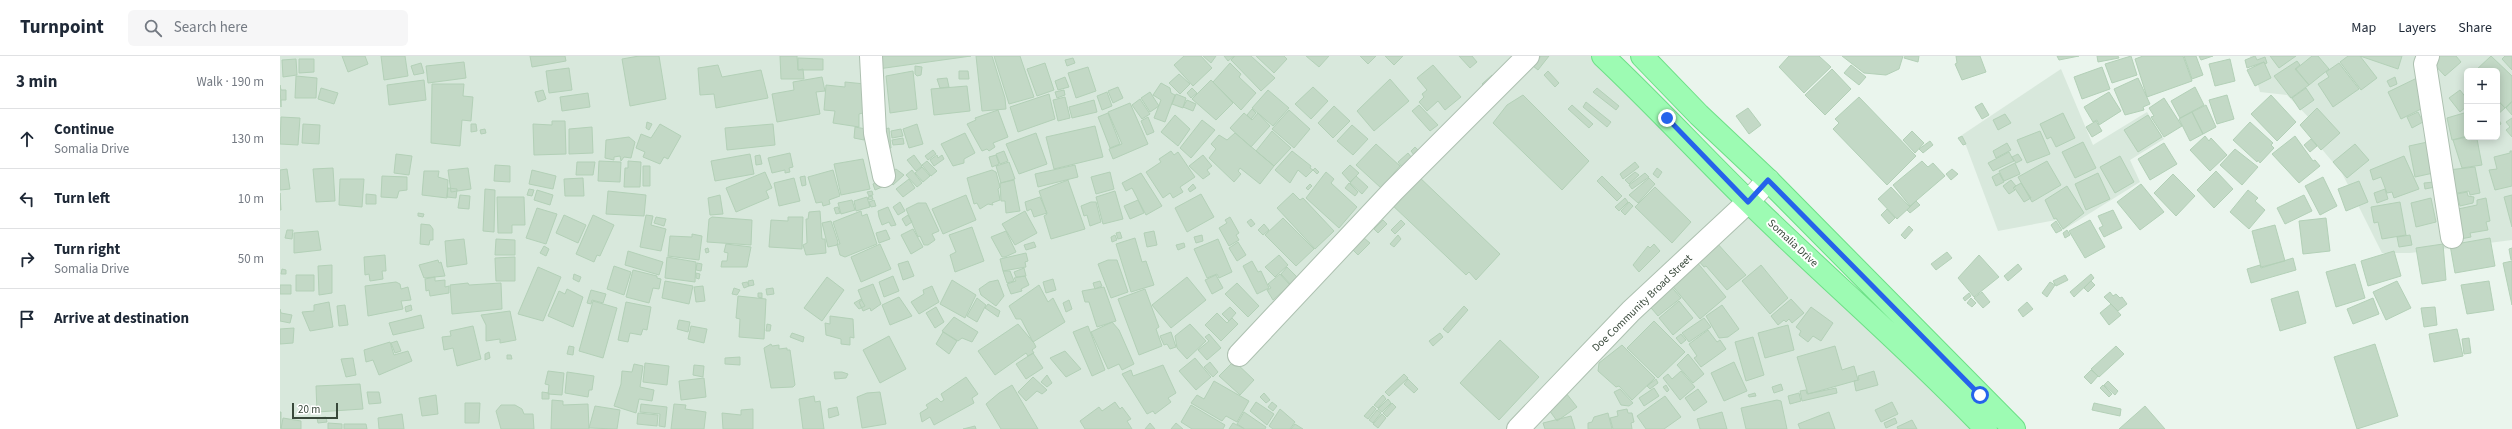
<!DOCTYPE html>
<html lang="en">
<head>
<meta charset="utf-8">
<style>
	:root { --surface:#fff; --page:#f6f6f7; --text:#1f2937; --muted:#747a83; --line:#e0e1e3 }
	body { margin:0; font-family:"Source Sans 3",sans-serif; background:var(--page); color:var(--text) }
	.controls { position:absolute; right:12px; top:12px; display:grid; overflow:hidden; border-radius:6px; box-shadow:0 2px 10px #0003 }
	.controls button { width:36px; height:36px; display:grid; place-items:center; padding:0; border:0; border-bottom:1px solid var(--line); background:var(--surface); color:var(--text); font:20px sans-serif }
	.scale { position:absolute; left:12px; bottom:10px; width:46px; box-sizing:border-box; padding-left:4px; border:2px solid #38483a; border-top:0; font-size:11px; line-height:14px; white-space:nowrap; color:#38483a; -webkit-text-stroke:3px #fff; paint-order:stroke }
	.stop { position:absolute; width:12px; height:12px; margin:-9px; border:3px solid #2563eb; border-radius:50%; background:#fff }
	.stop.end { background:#2563eb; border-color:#fff; box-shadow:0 1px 4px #0008 }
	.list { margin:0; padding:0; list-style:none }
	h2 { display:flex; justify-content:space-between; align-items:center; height:52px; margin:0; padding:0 16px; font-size:17px }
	h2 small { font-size:13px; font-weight:400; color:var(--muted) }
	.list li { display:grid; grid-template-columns:26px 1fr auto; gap:12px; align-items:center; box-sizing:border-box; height:60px; padding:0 16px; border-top:1px solid var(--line) }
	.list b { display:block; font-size:15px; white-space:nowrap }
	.list p { margin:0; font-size:13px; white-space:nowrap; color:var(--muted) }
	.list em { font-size:13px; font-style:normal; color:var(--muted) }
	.icon { flex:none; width:22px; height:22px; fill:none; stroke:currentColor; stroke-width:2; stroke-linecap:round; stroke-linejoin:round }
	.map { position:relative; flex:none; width:2232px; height:373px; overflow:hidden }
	header { display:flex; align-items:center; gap:24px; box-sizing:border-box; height:56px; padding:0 20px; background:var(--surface); border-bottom:1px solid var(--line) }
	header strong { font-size:19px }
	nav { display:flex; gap:22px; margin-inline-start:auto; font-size:14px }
	.search { width:280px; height:36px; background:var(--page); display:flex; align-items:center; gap:10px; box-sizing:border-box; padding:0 14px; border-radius:6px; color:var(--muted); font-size:15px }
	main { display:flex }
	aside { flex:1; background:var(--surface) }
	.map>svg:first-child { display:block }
	.residential { fill:#d8e8dc; fill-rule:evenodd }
	.building { fill:#c3d9c6; stroke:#b3d0b7 }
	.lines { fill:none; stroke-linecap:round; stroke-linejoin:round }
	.minor-casing { stroke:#adc0b0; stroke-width:24 }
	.major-casing { stroke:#6ce086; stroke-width:24 }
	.minor { stroke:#fff; stroke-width:22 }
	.major { stroke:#9dfbb3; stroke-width:22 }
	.route { stroke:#2563eb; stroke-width:5 }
	.labels { text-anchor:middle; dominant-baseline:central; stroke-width:4; stroke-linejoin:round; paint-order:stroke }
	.street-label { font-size:11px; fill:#38483a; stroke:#fff }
</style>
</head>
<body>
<header>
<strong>Turnpoint</strong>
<div class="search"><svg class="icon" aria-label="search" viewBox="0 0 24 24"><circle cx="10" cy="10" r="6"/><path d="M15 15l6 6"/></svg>Search here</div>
<nav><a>Map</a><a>Layers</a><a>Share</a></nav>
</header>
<main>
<aside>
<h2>3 min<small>Walk · 190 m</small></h2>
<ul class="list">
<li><svg class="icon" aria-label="ahead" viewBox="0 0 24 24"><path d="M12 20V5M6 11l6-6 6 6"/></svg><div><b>Continue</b><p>Somalia Drive</p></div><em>130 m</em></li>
<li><svg class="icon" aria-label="left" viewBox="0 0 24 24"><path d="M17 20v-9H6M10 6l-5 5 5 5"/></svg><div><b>Turn left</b></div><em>10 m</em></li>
<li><svg class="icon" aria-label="right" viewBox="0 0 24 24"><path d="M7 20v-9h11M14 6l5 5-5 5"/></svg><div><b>Turn right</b><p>Somalia Drive</p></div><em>50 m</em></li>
<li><svg class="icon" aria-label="arrive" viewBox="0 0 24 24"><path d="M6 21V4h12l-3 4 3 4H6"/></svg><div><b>Arrive at destination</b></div></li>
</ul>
</aside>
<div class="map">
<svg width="2232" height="373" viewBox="0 0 2232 373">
	<rect width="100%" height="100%" fill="#eaf5ed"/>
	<path class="residential" d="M 0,0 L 1315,0 L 1557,234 L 1691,373 L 0,373 Z
		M 1970,0 L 2232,0 L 2232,184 L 2130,197 L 2102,197 L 2062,117 L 2029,78 L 2035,68 L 2007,39 L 1980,36 ZM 2187,15 L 2217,15 L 2217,81 L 2187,81 Z
		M 1781,13 L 1813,89 L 1867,56 L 1884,83 L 1850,104 L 1860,126 L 1783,174 L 1776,164 L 1718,175 L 1682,79 Z"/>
	<path class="building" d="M 62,0 L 85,0 L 88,8 L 68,16 Z
		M 101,0 L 125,0 L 128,20 L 104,24 Z
		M 250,0 L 285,0 L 286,5 L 252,11 Z
		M 359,0 L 379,0 L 386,43 L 350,50 L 342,3 Z
		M 500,0 L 517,0 L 518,14 L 523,13 L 524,23 L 501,23 Z
		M 596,0 L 691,0 L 598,13 Z
		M 696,0 L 712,0 L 725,42 L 726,53 L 702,55 Z
		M 714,0 L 740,0 L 754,41 L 729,48 Z
		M 904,0 L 921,0 L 932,12 L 913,30 L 894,9 Z
		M 923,0 L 936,0 L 931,7 Z
		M 944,0 L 954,0 L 948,5 Z
		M 955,0 L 971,0 L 995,22 L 981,35 L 951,4 Z
		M 976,0 L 1004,0 L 1007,3 L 994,17 Z
		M 1026,0 L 1049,0 L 1039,11 Z
		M 1080,0 L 1096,0 L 1088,8 Z
		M 1105,0 L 1123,0 L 1114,9 Z
		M 1179,0 L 1192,0 L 1197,6 L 1190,12 Z
		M 1261,0 L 1269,0 L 1258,14 L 1253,10 Z
		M 1509,0 L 1539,0 L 1551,11 L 1524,37 L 1499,11 Z
		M 1562,0 L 1623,0 L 1619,13 L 1606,19 L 1584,17 Z
		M 1625,0 L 1639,0 L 1638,6 L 1624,2 Z
		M 1676,0 L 1700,0 L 1706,16 L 1682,24 L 1675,8 L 1677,7 Z
		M 1777,0 L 1799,0 L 1779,4 Z
		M 1817,0 L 1838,0 L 1839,2 L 1818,6 Z
		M 1851,0 L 1857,19 L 1832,27 L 1825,8 Z
		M 1863,0 L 1903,0 L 1912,25 L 1867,41 L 1855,3 Z
		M 1904,0 L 1916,0 L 1923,19 L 1912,23 Z
		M 1919,0 L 1933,0 L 1921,4 Z
		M 1975,0 L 1977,4 L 1985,1 L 1987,7 L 1985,8 L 1984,6 L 1967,12 L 1965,4 Z
		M 1990,0 L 2016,0 L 1999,12 Z
		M 2032,0 L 2038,0 L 2049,13 L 2029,29 L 2016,13 Z
		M 2068,0 L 2080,0 L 2097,22 L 2081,34 L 2060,6 Z
		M 2080,0 L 2122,0 L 2118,13 Z
		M 2156,0 L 2176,0 L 2181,6 L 2165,20 L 2151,5 Z
		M 2211,0 L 2232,20 L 2232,45 L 2225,52 L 2217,43 L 2217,15 L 2195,15 Z
		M 2225,0 L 2232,0 L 2232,14 L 2222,3 Z
		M 518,2 L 543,3 L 543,14 L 518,14 Z
		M 793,2 L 795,7 L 787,10 L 785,4 Z
		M 16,3 L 17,19 L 3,21 L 2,4 Z
		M 19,3 L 34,3 L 34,16 L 19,17 Z
		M 1950,3 L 1955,25 L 1935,30 L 1929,8 Z
		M 2017,5 L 2020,9 L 2015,13 L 2029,29 L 2011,42 L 1994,20 Z
		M 184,6 L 186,22 L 148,27 L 146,10 Z
		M 1984,6 L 1991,22 L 1975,30 L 1967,14 Z
		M 141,7 L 144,17 L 134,19 L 131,10 Z
		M 765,7 L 774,34 L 757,40 L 747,13 Z
		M 950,7 L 961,18 L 959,21 L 976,37 L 961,54 L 933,26 Z
		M 2059,7 L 2079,33 L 2053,51 L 2038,28 L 2049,21 L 2046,16 Z
		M 438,9 L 442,21 L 481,14 L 488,42 L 436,52 L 434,38 L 420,39 L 418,12 Z
		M 1153,9 L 1181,41 L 1165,54 L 1158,45 L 1147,55 L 1139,46 L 1144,41 L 1142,38 L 1147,34 L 1137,22 Z
		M 1571,9 L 1586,21 L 1579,29 L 1564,17 Z
		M 635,10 L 642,11 L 641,19 L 637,20 L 635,18 Z
		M 808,11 L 816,35 L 796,42 L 788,17 Z
		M 1822,11 L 1830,33 L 1802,43 L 1794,21 Z
		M 289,12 L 292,34 L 269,37 L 266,15 Z
		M 1552,13 L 1571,33 L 1545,59 L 1525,39 Z
		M 633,15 L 637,53 L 610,57 L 606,20 Z
		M 679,15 L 688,15 L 689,23 L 679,23 Z
		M 1268,15 L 1279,27 L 1275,31 L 1264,19 Z
		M 899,18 L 910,28 L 900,38 L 889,27 Z
		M 1212,19 L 1215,23 L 1206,32 L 1202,28 Z
		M 16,20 L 37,22 L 36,42 L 15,42 Z
		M 542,21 L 545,35 L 536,36 L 540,58 L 497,66 L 492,38 L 514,34 L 513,26 Z
		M 785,21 L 789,31 L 778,34 L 775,25 Z
		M 2115,21 L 2117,28 L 2110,31 L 2107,25 Z
		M 667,22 L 669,31 L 660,32 L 657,23 Z
		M 1858,22 L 1870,48 L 1863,51 L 1864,54 L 1845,59 L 1834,33 Z
		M 2137,22 L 2147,50 L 2121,63 L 2108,36 Z
		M 1110,23 L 1129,45 L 1094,75 L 1077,55 Z
		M 144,24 L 146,44 L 109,49 L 107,29 Z
		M 931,24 L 953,47 L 936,64 L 912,43 Z
		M 565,26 L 585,28 L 583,57 L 579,58 L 579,71 L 553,67 L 555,55 L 544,54 L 546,29 L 565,31 Z
		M 881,27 L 890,32 L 891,37 L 895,39 L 885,66 L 874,62 L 881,44 L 873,39 Z
		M 152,28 L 184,28 L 183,40 L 193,41 L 191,65 L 182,64 L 180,90 L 151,87 Z
		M 0,29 L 1,34 L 6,34 L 6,44 L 1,44 L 1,51 Z
		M 687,30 L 690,55 L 654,59 L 651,33 Z
		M 838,31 L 843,42 L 833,47 L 828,35 Z
		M 1033,31 L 1048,45 L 1031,63 L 1015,48 Z
		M 1915,31 L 1924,49 L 1900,62 L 1891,45 Z
		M 41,32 L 58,37 L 54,48 L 38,43 Z
		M 912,32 L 917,37 L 911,42 L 907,37 Z
		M 1317,32 L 1339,50 L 1336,54 L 1313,36 Z
		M 2026,32 L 2034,44 L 2020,54 L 2012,42 Z
		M 263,34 L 266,43 L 258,46 L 255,36 Z
		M 784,34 L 785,39 L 777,42 L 775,36 Z
		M 988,34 L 1009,52 L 993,70 L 972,52 Z
		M 2180,34 L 2187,43 L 2187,50 L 2180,56 L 2169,42 Z
		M 827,36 L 832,50 L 822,54 L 817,40 Z
		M 870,36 L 879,50 L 870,56 L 861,42 Z
		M 1829,36 L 1841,55 L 1819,69 L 1817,64 L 1813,66 L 1804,51 Z
		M 308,37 L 310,51 L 282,55 L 280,41 Z
		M 769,38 L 775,63 L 738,76 L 730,51 Z
		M 896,38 L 906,42 L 903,52 L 892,48 Z
		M 1243,39 L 1309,105 L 1282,134 L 1213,67 L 1227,49 Z
		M 1947,39 L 1954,63 L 1937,68 L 1929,44 Z
		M 1991,39 L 2016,66 L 1997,85 L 1971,58 Z
		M 785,41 L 790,62 L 778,65 L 773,44 Z
		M 1579,41 L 1636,100 L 1607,129 L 1553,73 L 1559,67 L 1555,63 Z
		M 1884,42 L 1902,70 L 1884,81 L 1871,61 L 1874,60 L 1869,52 Z
		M 860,43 L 870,58 L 862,63 L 852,49 Z
		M 814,44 L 817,56 L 792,62 L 789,51 Z
		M 907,44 L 916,48 L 913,55 L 903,51 Z
		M 2217,44 L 2225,52 L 2217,59 Z
		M 1306,46 L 1331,66 L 1327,71 L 1303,51 Z
		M 2232,46 L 2232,59 L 2226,52 Z
		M 850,47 L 868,88 L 833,103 L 829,93 L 842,88 L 828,56 Z
		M 1702,47 L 1709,59 L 1702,63 L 1695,51 Z
		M 1139,49 L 1158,69 L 1150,75 L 1132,55 Z
		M 1292,49 L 1313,68 L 1309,72 L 1288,53 Z
		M 1926,49 L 1936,71 L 1923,78 L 1912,56 Z
		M 1054,50 L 1070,65 L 1053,82 L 1038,67 Z
		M 1468,52 L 1481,69 L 1469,78 L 1456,60 Z
		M 2037,52 L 2060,77 L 2041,94 L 2020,69 Z
		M 972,53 L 976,57 L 971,63 L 967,59 Z
		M 718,54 L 728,81 L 713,87 L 715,91 L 709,95 L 707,93 L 702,95 L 687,68 L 696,64 L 695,62 Z
		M 1009,54 L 1030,73 L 1014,92 L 992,73 Z
		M 1912,56 L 1923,78 L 1910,85 L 1899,63 Z
		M 2138,56 L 2143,66 L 2132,72 L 2127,61 Z
		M 828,57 L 840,88 L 830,92 L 818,61 Z
		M 964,57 L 972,64 L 978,57 L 990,70 L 971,91 L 950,72 Z
		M 1783,57 L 1795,82 L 1776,91 L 1771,81 L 1767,83 L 1760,68 Z
		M 2184,57 L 2187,58 L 2187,80 L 2172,84 L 2167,62 Z
		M 1725,58 L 1731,67 L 1718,74 L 1713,64 Z
		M 895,59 L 910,73 L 898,90 L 881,76 Z
		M 1868,59 L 1882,81 L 1858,96 L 1844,74 Z
		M 1,61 L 20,62 L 18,89 L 0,88 Z
		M 868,61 L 874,76 L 867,79 L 861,65 Z
		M 2218,62 L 2221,68 L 2217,70 L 2217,63 Z
		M 2232,62 L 2232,81 L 2226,74 L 2230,71 L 2226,66 Z
		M 922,64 L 935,74 L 911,102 L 900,92 Z
		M 272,65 L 285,65 L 286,98 L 254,99 L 253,68 L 272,69 Z
		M 1816,65 L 1822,75 L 1812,81 L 1806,71 Z
		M 367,66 L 372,68 L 369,74 L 366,72 Z
		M 1970,66 L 1993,87 L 1991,89 L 1994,92 L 1980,107 L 1978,104 L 1977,106 L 1953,84 Z
		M 23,68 L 40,69 L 39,88 L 22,87 Z
		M 191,68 L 196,68 L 197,75 L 191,76 Z
		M 380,68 L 401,80 L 388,103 L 384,101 L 380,108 L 363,101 L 365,96 L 356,92 L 361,78 L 371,82 Z
		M 493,68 L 495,89 L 447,94 L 445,72 Z
		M 637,68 L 643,88 L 629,92 L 623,73 Z
		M 1072,69 L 1088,83 L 1073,99 L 1057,85 Z
		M 815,70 L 823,101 L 774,113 L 766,81 Z
		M 312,71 L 313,97 L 289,98 L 289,73 Z
		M 575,71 L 586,73 L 584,84 L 574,82 Z
		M 609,72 L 611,92 L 604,93 L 601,74 Z
		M 205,73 L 206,77 L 201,78 L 200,74 Z
		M 621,73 L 623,80 L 612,82 L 611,75 Z
		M 992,75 L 1011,92 L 994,110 L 976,95 Z
		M 1632,75 L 1644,87 L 1635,97 L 1623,84 Z
		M 1760,75 L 1770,98 L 1747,107 L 1737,84 Z
		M 685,77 L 695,97 L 684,103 L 684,107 L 673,110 L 661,88 Z
		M 756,77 L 767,108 L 739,118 L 726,88 Z
		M 955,77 L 994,110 L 980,128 L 960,112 L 958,115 L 961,118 L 954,126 L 929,102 L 936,93 L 931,88 L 939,79 L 947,84 Z
		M 1682,80 L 1686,88 L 1683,89 L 1678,82 Z
		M 1925,80 L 1929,85 L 1931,82 L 1947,99 L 1930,115 L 1910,94 Z
		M 2015,80 L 2033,105 L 2035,104 L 2040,110 L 2019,127 L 1992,98 Z
		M 349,81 L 355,86 L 351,102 L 344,101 L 341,105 L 340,100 L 334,101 L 334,104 L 325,102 L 326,84 Z
		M 2187,81 L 2197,83 L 2202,109 L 2182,112 L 2173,84 Z
		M 623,82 L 624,88 L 613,89 L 612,84 Z
		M 2031,83 L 2037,90 L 2030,96 L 2024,89 Z
		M 1650,85 L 1653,89 L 1643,97 L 1639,93 Z
		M 2152,85 L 2158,116 L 2135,121 L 2129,90 Z
		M 1803,86 L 1816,112 L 1795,122 L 1782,96 Z
		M 1727,87 L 1731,94 L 1716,102 L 1713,95 Z
		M 1884,87 L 1897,108 L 1870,124 L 1858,103 Z
		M 1096,88 L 1120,110 L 1101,132 L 1076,109 Z
		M 2075,88 L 2089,104 L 2067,122 L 2053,106 Z
		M 1135,91 L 1139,95 L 1134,99 L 1131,95 Z
		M 1955,93 L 1978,111 L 1962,129 L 1940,109 Z
		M 653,94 L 656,98 L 648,104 L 645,100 Z
		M 724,95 L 728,105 L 720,108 L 716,98 Z
		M 891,95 L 894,99 L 898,96 L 915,121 L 900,131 L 903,136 L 893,142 L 890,137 L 883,142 L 866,116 L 881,106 L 879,103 Z
		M 1012,95 L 1031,110 L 1030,112 L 1033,114 L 1026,121 L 1018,114 L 1010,127 L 995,114 Z
		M 2230,95 L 2232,95 L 2232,130 L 2215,134 L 2209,114 L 2217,113 L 2214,101 L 2230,97 Z
		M 1729,96 L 1734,105 L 1713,115 L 1708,107 Z
		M 510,97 L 513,111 L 509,112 L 510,116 L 505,117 L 505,114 L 492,117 L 488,102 Z
		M 1128,97 L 1132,102 L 1122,111 L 1118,106 Z
		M 116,98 L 132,100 L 129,119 L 114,117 Z
		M 470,98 L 474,118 L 435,125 L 431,105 Z
		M 1738,98 L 1742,104 L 1736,107 L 1732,101 Z
		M 480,99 L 482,108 L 476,109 L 475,100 Z
		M 634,99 L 642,110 L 636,115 L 627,104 Z
		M 657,99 L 658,102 L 662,99 L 664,103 L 654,110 L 650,104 Z
		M 716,99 L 719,108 L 712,111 L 709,101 Z
		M 923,99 L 932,110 L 927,114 L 930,118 L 923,123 L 909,110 Z
		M 1840,100 L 1854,126 L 1835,137 L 1820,111 Z
		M 2124,100 L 2139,133 L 2114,142 L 2112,136 L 2107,137 L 2101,121 L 2093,124 L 2090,114 Z
		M 583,103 L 590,133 L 561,139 L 554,108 Z
		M 319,105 L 341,106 L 340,126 L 318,125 Z
		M 348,105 L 361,106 L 360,131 L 344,131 L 345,112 L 348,112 Z
		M 647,105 L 657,115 L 651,120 L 642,109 Z
		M 1642,105 L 1648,111 L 1653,107 L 1665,120 L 1630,150 L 1613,129 Z
		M 1767,105 L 1781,129 L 1752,146 L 1738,121 Z
		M 297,106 L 315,106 L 313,119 L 296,119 Z
		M 729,106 L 735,123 L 721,127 L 716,110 Z
		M 1355,106 L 1359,111 L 1343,123 L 1340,118 Z
		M 1735,107 L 1740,118 L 1724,125 L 1719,115 Z
		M 215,109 L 230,110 L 230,126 L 214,125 Z
		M 795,109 L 798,121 L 758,131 L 755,118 Z
		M 1070,109 L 1079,117 L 1070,126 L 1062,117 Z
		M 363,110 L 370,110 L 370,130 L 363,130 Z
		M 642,111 L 650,120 L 643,126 L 635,117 Z
		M 2195,111 L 2200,137 L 2190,139 L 2189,135 L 2172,138 L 2168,114 Z
		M 53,112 L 55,145 L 36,146 L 33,113 Z
		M 188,112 L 191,133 L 171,136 L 168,114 Z
		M 1035,112 L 1039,116 L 1037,118 L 1033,114 Z
		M 1377,112 L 1382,116 L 1378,122 L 1373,118 Z
		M 7,113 L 10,133 L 0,134 L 0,114 Z
		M 616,113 L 624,119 L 613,129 L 606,119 Z
		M 1672,113 L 1678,118 L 1671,124 L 1666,118 Z
		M 252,114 L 276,120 L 273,133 L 249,128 Z
		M 553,114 L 560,140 L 549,144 L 550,148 L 543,150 L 542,146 L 536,147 L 528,121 Z
		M 632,114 L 642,127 L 637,131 L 626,119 Z
		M 712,114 L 716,116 L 720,131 L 718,133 L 720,144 L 712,147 L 713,149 L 708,148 L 700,153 L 697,147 L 694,148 L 687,122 Z
		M 144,115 L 159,115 L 158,121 L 168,124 L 167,142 L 142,139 Z
		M 1936,115 L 1953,133 L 1934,152 L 1917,134 Z
		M 485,116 L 492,132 L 486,135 L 489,142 L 456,156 L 446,132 Z
		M 830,116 L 834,133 L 816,138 L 811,121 Z
		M 1046,116 L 1054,123 L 1051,127 L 1077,151 L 1059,172 L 1026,142 Z
		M 1355,116 L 1359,119 L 1349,128 L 1345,124 Z
		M 861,117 L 882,150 L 866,159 L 852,132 L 846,135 L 842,127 Z
		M 1365,117 L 1369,121 L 1352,133 L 1349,129 Z
		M 1719,117 L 1724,126 L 1716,130 L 1712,121 Z
		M 1818,117 L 1830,143 L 1806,154 L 1795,128 Z
		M 1893,118 L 1915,140 L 1896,160 L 1874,137 Z
		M 1137,119 L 1220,198 L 1196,224 L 1189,216 L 1186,219 L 1110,147 Z
		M 102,120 L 127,121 L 127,134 L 119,135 L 117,142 L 101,141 Z
		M 525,120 L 526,129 L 522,130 L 520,121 Z
		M 1076,120 L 1088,131 L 1082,138 L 1070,127 Z
		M 1322,120 L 1342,140 L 1337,145 L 1317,125 Z
		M 2043,121 L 2057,150 L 2040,159 L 2025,130 Z
		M 303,122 L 304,140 L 285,140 L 284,123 Z
		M 514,122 L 520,145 L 499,150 L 494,127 Z
		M 1369,122 L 1375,128 L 1358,147 L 1349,139 Z
		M 60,123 L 84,123 L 82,151 L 59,149 Z
		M 629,123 L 635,132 L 623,141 L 616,133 Z
		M 600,124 L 602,131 L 595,134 L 593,128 Z
		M 734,124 L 740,155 L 726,157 L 725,145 L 721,145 L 720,127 Z
		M 788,124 L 805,173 L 771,183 L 764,160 L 767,158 L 759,135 Z
		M 1731,124 L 1736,130 L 1733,132 L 1735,134 L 1729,138 L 1723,130 Z
		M 2079,125 L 2088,146 L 2066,155 L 2058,133 Z
		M 2154,126 L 2155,131 L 2145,133 L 2144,127 Z
		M 1069,127 L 1078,136 L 1075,140 L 1065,132 Z
		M 1741,127 L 1751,142 L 1744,146 L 1734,131 Z
		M 913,128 L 916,132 L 910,136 L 908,133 Z
		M 1030,128 L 1032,130 L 1028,134 L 1026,132 Z
		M 1861,128 L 1884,156 L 1860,174 L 1837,146 Z
		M 1787,130 L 1804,157 L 1783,173 L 1776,162 L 1774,163 L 1765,144 Z
		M 1375,131 L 1411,166 L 1392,187 L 1355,151 Z
		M 1611,131 L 1630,151 L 1617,163 L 1598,143 Z
		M 168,132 L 177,133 L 176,142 L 167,141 Z
		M 205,133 L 215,134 L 214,176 L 203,175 Z
		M 249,133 L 254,134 L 252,140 L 247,139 Z
		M 2105,133 L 2108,143 L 2097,147 L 2094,137 Z
		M 257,134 L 273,139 L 270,149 L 254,144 Z
		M 1968,134 L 1978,142 L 1975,145 L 1985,154 L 1969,173 L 1950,156 Z
		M 328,135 L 366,139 L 364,160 L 326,158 Z
		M 592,135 L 593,139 L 589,140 L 587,136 Z
		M 835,135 L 843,163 L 823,168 L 816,141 Z
		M 2187,136 L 2188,140 L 2194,141 L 2193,147 L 2180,150 L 2177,138 Z
		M 0,137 L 1,154 L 0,154 Z
		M 1013,137 L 1020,144 L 1023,142 L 1054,175 L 1035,193 L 997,152 Z
		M 86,138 L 96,139 L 96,148 L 86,148 Z
		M 921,138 L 934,161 L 907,176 L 895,152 Z
		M 180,139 L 190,140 L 189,153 L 178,152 Z
		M 440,139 L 443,158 L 430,159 L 428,142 Z
		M 686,139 L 696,164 L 663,178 L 652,153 Z
		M 2024,139 L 2032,155 L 2005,168 L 1997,152 Z
		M 2232,139 L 2232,171 L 2224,141 Z
		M 592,140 L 593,143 L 589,144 L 588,141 Z
		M 217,141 L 244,141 L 245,169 L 232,169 L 232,177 L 218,177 Z
		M 587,141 L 590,151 L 576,155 L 574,145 Z
		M 760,141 L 767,157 L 754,161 L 751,153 L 747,155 L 745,146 Z
		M 1345,142 L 1348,146 L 1339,155 L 1335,151 Z
		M 2151,142 L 2156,166 L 2136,171 L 2131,147 Z
		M 2206,142 L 2210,165 L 2206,166 L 2208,174 L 2190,177 L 2191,181 L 2175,184 L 2177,162 L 2180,162 L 2178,153 L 2197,149 L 2197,144 Z
		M 572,144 L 575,154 L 561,158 L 558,147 Z
		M 594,144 L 596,150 L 591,151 L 589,146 Z
		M 858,144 L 864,157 L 850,163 L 844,150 Z
		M 1636,145 L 1640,149 L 1630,157 L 1627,154 Z
		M 620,146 L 625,155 L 618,159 L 613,151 Z
		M 811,146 L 816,146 L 821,166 L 810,170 L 807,159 L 804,160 L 801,150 Z
		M 1349,146 L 1353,150 L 1345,159 L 1341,155 Z
		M 2120,146 L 2126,179 L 2102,183 L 2098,166 L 2094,167 L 2091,151 Z
		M 638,147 L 646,147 L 659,175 L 652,178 L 655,184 L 648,189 L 644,189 L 640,180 L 638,181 L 626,153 Z
		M 558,151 L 560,157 L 556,158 L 554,152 Z
		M 608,151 L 616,169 L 611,170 L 609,166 L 602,169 L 599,161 L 598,155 Z
		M 257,152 L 277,158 L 266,188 L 246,182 Z
		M 1607,153 L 1615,162 L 1609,168 L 1601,159 Z
		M 1833,154 L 1842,172 L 1824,181 L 1819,172 L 1823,170 L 1818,160 Z
		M 540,155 L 542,183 L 545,183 L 546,197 L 526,199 L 523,189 L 527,187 L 526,163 L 528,163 L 529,156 Z
		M 581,155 L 582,160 L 587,158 L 597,188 L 565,201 L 560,199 L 557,188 L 560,188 L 553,166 Z
		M 745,155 L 757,177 L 735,189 L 722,168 Z
		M 138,157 L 144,158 L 143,161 L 138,160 Z
		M 284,159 L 306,169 L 298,187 L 276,177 Z
		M 313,159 L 334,169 L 320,200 L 317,199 L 314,206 L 296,198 Z
		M 366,159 L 373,160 L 371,169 L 386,173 L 381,195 L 360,191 Z
		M 628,159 L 632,166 L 626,170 L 622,163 Z
		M 376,161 L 386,163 L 384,170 L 374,167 Z
		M 432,161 L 472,164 L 471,189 L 427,186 L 429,163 Z
		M 508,161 L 523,161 L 522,193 L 489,191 L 491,164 L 508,165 Z
		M 950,161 L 959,177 L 956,179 L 959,184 L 949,190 L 939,172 L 947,167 L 945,164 Z
		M 1003,162 L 1034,193 L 1016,210 L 985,179 Z
		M 2046,162 L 2050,195 L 2023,198 L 2019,165 Z
		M 971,163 L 975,168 L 971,171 L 967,166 Z
		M 1103,164 L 1107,168 L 1098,177 L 1094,173 Z
		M 1121,164 L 1125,168 L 1115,178 L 1111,174 Z
		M 1810,164 L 1825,191 L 1805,202 L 1789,175 Z
		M 551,165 L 558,186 L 557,189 L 548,191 L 542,167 Z
		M 1776,165 L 1782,174 L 1776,177 L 1771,169 Z
		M 141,168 L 150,169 L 153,173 L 153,184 L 150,184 L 149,189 L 140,188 Z
		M 984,168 L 989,174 L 983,179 L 978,174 Z
		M 1995,169 L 2005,205 L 1981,211 L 1972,175 Z
		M 1629,170 L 1633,174 L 1625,183 L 1621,179 Z
		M 692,171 L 704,205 L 675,216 L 670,199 L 676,196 L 669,179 Z
		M 633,173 L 643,191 L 631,198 L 621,179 Z
		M 7,174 L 13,174 L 12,183 L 5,182 Z
		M 606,174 L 610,183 L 599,187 L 596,177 Z
		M 1787,174 L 1790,179 L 1785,182 L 1783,177 Z
		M 38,175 L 41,194 L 14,197 L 14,177 Z
		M 726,175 L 736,196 L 725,201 L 722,201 L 711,181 Z
		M 874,175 L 877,189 L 867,191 L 864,177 Z
		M 840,176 L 842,182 L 838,183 L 836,177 Z
		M 412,178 L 422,180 L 419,204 L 388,200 L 390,180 L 412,181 Z
		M 835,179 L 837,184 L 832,186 L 831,181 Z
		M 922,179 L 923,185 L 916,187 L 914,181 Z
		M 1118,179 L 1121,183 L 1114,191 L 1110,188 Z
		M 2130,179 L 2132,189 L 2119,191 L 2117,181 Z
		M 855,182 L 862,206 L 866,205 L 874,229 L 851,236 L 836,188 Z
		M 1084,182 L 1090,187 L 1078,199 L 1073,194 Z
		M 2210,182 L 2215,210 L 2175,217 L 2170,189 Z
		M 184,183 L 187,208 L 167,211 L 165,185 Z
		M 216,183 L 235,184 L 235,199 L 215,199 Z
		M 938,183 L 952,216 L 939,222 L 937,218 L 927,222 L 914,193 Z
		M 754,186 L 756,191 L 746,194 L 744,189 Z
		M 958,186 L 966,199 L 957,205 L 949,192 Z
		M 1436,186 L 1466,219 L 1447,234 L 1426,210 L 1424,211 L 1416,202 Z
		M 904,187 L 905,191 L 898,194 L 896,189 Z
		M 446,188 L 471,191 L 467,211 L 441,211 L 442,205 L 447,205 L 448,197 L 444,196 Z
		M 600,188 L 611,213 L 581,226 L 571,201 Z
		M 1374,188 L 1380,195 L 1359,216 L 1353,209 L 1368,190 L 1370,192 Z
		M 2163,188 L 2166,224 L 2142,228 L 2136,192 Z
		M 264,190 L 269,193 L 266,200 L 260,197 Z
		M 428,192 L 429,196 L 426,197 L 425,193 Z
		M 2232,192 L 2232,204 L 2231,204 L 2229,193 Z
		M 348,195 L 383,206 L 379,219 L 345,209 Z
		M 2114,195 L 2121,220 L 2088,230 L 2081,205 Z
		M 1667,196 L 1672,202 L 1656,214 L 1651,208 Z
		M 746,197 L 748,205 L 745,206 L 746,211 L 723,215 L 720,203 Z
		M 105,199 L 106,215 L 102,215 L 103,223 L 90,225 L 89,218 L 85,219 L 84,201 Z
		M 999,199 L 1008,209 L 995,221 L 985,211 Z
		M 1699,199 L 1719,221 L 1694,241 L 1678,222 Z
		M 235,201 L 235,225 L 216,225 L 215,202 Z
		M 387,201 L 416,206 L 415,226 L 385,222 Z
		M 2013,202 L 2016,214 L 1971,227 L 1967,213 L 1980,209 L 1981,212 Z
		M 158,204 L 159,207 L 161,206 L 165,220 L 144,222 L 139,209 Z
		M 828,204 L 837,204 L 848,236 L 831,242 L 818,208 Z
		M 628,205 L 634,220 L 623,224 L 618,208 Z
		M 972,205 L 978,216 L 981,215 L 989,232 L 977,238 L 963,210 Z
		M 1416,205 L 1446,241 L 1420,263 L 1390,227 Z
		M 2232,205 L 2232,249 L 2223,207 Z
		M 417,207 L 422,208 L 421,215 L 416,214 Z
		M 1738,208 L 1742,213 L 1728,225 L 1724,220 Z
		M 2075,208 L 2085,242 L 2056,251 L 2046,216 Z
		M 52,209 L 52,237 L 39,239 L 38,210 Z
		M 1481,209 L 1508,242 L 1490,258 L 1462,225 Z
		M 334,210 L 351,216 L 344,239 L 327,233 Z
		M 258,211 L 281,221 L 263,265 L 238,258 Z
		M 1007,211 L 1018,222 L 1011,229 L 1001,218 Z
		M 744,212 L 746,220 L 736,221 L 734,216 Z
		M 2,213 L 6,214 L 6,218 L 1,218 Z
		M 353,214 L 377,220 L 377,222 L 381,223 L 379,233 L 373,232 L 369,247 L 346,241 Z
		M 723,215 L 730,215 L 734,225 L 727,227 Z
		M 416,217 L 420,218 L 419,223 L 416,222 Z
		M 294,218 L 301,221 L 299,226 L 293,223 Z
		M 1000,218 L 1010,229 L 993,244 L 987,234 L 991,232 L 988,228 Z
		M 1811,218 L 1814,222 L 1794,241 L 1790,236 Z
		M 16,219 L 34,219 L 34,235 L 16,235 Z
		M 936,219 L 943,232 L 932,238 L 925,224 Z
		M 1785,219 L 1788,224 L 1776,230 L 1773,225 Z
		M 613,220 L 619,235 L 604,241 L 599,226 Z
		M 745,220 L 749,229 L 741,233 L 742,235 L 731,238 L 727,228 L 736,225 L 734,222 Z
		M 155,221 L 155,225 L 165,224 L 165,231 L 169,230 L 169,237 L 150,240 L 149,234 L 146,235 L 145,223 Z
		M 547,221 L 564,234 L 542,265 L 524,252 Z
		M 907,221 L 926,244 L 891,272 L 872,249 Z
		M 773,223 L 776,234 L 766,237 L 763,226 Z
		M 473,224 L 474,229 L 469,230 L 468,225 Z
		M 672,224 L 696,239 L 685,262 L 660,248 Z
		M 718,224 L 724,240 L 716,250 L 701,239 L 699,233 L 709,226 Z
		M 385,225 L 413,230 L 409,248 L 382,242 Z
		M 820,225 L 822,230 L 815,233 L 813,227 Z
		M 1811,225 L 1815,229 L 1808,236 L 1804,232 Z
		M 2117,225 L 2131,252 L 2106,264 L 2093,236 Z
		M 2209,225 L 2214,254 L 2187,258 L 2181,229 Z
		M 116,226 L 120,228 L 121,233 L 128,231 L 131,244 L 121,245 L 123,253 L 88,260 L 85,230 Z
		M 467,226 L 469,230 L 464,232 L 462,227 Z
		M 1770,226 L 1775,229 L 1767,241 L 1762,237 Z
		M 188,227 L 189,229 L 221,227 L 222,253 L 172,258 L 170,229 Z
		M 957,227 L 979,250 L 968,261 L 945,238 Z
		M 593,228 L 601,248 L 591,255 L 590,252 L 583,255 L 579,246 L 582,244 L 578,234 Z
		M 1389,228 L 1401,242 L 1378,260 L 1366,246 Z
		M 0,229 L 11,229 L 11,238 L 0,238 Z
		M 759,229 L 768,246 L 773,242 L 785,266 L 753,286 L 741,263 L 736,263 L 729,250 Z
		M 423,230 L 425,245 L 416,246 L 414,231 Z
		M 652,230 L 659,246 L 639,258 L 631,246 L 644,238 L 643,234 Z
		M 824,231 L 836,265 L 817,271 L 809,246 L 805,246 L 802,235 Z
		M 454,232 L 460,234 L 457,239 L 452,238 Z
		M 493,232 L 494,238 L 487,239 L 486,233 Z
		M 287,233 L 303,241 L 293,271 L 268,260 L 279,235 L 285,238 Z
		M 865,233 L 879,271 L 876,273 L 882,290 L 859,299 L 838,243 Z
		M 311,234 L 326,238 L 323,247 L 312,244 L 311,248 L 307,247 Z
		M 2018,235 L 2026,267 L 2000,275 L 1991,243 Z
		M 1702,236 L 1710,246 L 1703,252 L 1694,242 Z
		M 1830,236 L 1833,240 L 1836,238 L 1840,242 L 1842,241 L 1847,248 L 1838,255 L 1824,241 Z
		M 478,237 L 482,237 L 482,242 L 478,241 Z
		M 1689,237 L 1691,240 L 1685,245 L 1683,242 Z
		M 458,240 L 486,243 L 484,283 L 459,281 L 460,263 L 456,262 Z
		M 619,241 L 632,260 L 610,269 L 602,249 Z
		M 697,242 L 706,249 L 697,266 L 687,260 Z
		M 1691,242 L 1696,247 L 1692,251 L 1687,247 Z
		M 2093,242 L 2099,258 L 2073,268 L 2067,253 Z
		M 581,243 L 585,250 L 579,253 L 574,247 Z
		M 1511,243 L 1524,257 L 1512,267 L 1509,263 L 1506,266 L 1504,264 L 1498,269 L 1491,260 Z
		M 789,244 L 792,253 L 786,256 L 783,247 Z
		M 313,245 L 337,252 L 323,302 L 299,295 Z
		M 1399,245 L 1413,262 L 1393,279 L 1379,262 Z
		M 49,246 L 53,271 L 30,275 L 22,256 L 34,255 L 34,249 Z
		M 346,246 L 371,251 L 367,274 L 363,273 L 361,279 L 350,277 L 348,286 L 338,284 Z
		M 1747,246 L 1753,253 L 1743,261 L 1738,254 Z
		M 708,248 L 720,255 L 718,261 L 705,252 Z
		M 1831,248 L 1841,259 L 1829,269 L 1820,257 Z
		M 65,249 L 68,269 L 59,270 L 57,250 Z
		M 131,249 L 132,254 L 126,256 L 125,251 Z
		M 1442,249 L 1459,273 L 1448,281 L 1439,282 L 1426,260 Z
		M 1184,250 L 1188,254 L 1168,277 L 1163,273 Z
		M 656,251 L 664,266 L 655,272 L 646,257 Z
		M 950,251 L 956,257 L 949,265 L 942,258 Z
		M 1531,251 L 1553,267 L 1541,285 L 1533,280 L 1528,286 L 1519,279 L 1521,275 L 1516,271 Z
		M 2155,251 L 2157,269 L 2144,271 L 2141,252 Z
		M 0,253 L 1,257 L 12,259 L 10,267 L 0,265 Z
		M 230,255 L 236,284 L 220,287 L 220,283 L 206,285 L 206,269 L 201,259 Z
		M 937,257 L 947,267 L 952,262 L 958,268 L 941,285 L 925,269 Z
		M 141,259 L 144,272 L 113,279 L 109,267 Z
		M 550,260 L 573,263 L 574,282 L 570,281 L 570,289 L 561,288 L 561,283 L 546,279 L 545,267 L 550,268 Z
		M 674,261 L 698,276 L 692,286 L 682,282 L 678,285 L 662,275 Z
		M 1424,262 L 1431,271 L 1409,286 L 1402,277 Z
		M 399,264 L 410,266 L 408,276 L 397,273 Z
		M 1374,265 L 1405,296 L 1378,322 L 1347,292 Z
		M 832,266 L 839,274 L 854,308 L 842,314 L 839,308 L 828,313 L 811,276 Z
		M 487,268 L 491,269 L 490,275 L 486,275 Z
		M 738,268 L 754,287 L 756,291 L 752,294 L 754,297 L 748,300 L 746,297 L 715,319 L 698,295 Z
		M 910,268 L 926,285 L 907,303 L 897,292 L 895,280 Z
		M 1508,269 L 1514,294 L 1485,302 L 1478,277 Z
		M 193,270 L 201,303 L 177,310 L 173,292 L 164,294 L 162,281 L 171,280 L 170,275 Z
		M 411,270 L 427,273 L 424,287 L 408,283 Z
		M 808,270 L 825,314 L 812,320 L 793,276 Z
		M 14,272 L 13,287 L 0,288 L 0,273 Z
		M 2177,273 L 2183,300 L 2154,306 L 2149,278 Z
		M 1428,274 L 1437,286 L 1440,284 L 1446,293 L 1421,311 L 1414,302 L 1417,300 L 1409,288 Z
		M 663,276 L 677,285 L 669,298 L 656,288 Z
		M 891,276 L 896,291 L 890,293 L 887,288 L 884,289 L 880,280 Z
		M 512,277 L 524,281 L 523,286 L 510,281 Z
		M 1160,277 L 1163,281 L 1153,290 L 1149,285 Z
		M 929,278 L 941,292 L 927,304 L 918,294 L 929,285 L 925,281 Z
		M 1401,278 L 1406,284 L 1401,288 L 1396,282 Z
		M 609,280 L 626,313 L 600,327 L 583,294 Z
		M 1473,281 L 1484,319 L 1466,325 L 1455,286 Z
		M 2189,282 L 2191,297 L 2184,298 L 2182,283 Z
		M 1220,284 L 1259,321 L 1219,364 L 1180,327 Z
		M 117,285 L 121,295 L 115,297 L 111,287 Z
		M 110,286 L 114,299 L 128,295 L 132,305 L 99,319 L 93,304 L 86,306 L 84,294 Z
		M 491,288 L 492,290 L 499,289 L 499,293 L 507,292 L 507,294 L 510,294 L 515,329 L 513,331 L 491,332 L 484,292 Z
		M 2095,288 L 2118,360 L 2077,373 L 2054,301 Z
		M 1342,289 L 1375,322 L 1352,344 L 1339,330 L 1336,331 L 1318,315 L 1319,307 Z
		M 289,290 L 294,291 L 293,299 L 287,298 Z
		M 1555,290 L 1562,314 L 1574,310 L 1578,324 L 1528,338 L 1517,301 Z
		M 1836,290 L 1844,298 L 1819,321 L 1811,313 Z
		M 785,295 L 801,313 L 786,321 L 770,302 Z
		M 209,296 L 210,302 L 205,304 L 205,298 Z
		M 753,297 L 763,312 L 746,323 L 736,308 Z
		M 1408,298 L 1424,318 L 1413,327 L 1397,309 Z
		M 227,299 L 231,299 L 232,303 L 227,303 Z
		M 460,301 L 460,309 L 445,308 L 445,302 Z
		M 73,302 L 76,319 L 66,321 L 61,303 Z
		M 915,302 L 931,321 L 916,334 L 899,315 Z
		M 954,305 L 974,324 L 960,339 L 939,320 Z
		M 930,306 L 938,316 L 933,321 L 924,311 Z
		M 1454,306 L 1467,335 L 1444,345 L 1431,317 Z
		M 365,307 L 389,310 L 387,329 L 363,326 Z
		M 354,308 L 363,310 L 360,331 L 374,334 L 372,345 L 359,343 L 356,357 L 334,350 L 341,328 L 342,315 L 352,316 Z
		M 414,309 L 424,310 L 423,321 L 413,319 Z
		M 883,309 L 896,337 L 888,342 L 891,346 L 875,358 L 873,355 L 867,358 L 842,318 L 851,314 L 853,320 Z
		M 1811,314 L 1818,320 L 1811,328 L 1804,321 Z
		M 268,315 L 284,317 L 282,339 L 268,338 L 269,329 L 265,328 Z
		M 1401,315 L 1415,331 L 1400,344 L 1383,322 L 1388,318 L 1392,323 Z
		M 1594,315 L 1598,329 L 1576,335 L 1574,325 L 1579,324 L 1578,320 Z
		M 287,316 L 314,320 L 312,334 L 309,334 L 308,341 L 285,337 Z
		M 554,316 L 562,316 L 568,318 L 566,322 L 555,323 Z
		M 1124,318 L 1128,322 L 1109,340 L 1105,336 Z
		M 767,319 L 772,327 L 767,331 L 761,326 Z
		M 686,321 L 698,338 L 692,342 L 694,347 L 654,369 L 650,361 L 642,366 L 640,357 L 648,352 L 646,349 L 657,342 L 661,346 L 664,344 L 661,338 Z
		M 753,321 L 767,334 L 762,338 L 757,335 L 746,345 L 738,336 Z
		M 424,322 L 426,341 L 401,344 L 399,325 Z
		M 1128,323 L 1138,333 L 1134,337 L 1124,328 Z
		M 1376,323 L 1378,327 L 1370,333 L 1367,330 Z
		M 934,325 L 969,345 L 957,366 L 946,360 L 942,365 L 911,347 L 917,339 L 924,343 Z
		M 1828,325 L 1838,335 L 1835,339 L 1824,329 Z
		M 80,328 L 83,353 L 37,356 L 36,330 Z
		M 1501,328 L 1503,334 L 1494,337 L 1492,331 Z
		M 732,329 L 758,373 L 721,373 L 706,348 L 719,337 Z
		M 1386,329 L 1389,334 L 1387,336 L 1383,331 Z
		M 1823,329 L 1832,338 L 1829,341 L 1820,332 Z
		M 1374,332 L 1379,340 L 1364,350 L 1359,342 Z
		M 1556,332 L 1557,337 L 1522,345 L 1520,335 L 1526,334 L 1527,338 Z
		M 1340,333 L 1353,347 L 1349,350 L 1341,349 L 1334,336 Z
		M 1418,333 L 1427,346 L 1414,355 L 1405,342 Z
		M 87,336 L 99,336 L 101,347 L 89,348 Z
		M 262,336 L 269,337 L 269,343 L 262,343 Z
		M 600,336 L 606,368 L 582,372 L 577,341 L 587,337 Z
		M 984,337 L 990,344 L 986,347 L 980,341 Z
		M 1286,337 L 1297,351 L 1277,365 L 1267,351 Z
		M 1475,337 L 1476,340 L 1469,341 L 1468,339 Z
		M 1519,337 L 1521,345 L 1510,348 L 1508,340 Z
		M 156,339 L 158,358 L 142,360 L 139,342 Z
		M 1103,339 L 1106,343 L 1098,352 L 1094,349 Z
		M 534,340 L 535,346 L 540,345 L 544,373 L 523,373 L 519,343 Z
		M 1385,340 L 1401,361 L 1384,373 L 1366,373 L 1357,360 Z
		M 1108,343 L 1111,347 L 1102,356 L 1098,353 Z
		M 272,344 L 283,345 L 283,349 L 308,348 L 309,373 L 271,373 Z
		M 1497,344 L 1501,345 L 1507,373 L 1466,373 L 1461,352 Z
		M 835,346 L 840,353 L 842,351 L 851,363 L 847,365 L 852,373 L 805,373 L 800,365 L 819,351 L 822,355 Z
		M 976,346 L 994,358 L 987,369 L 970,355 Z
		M 992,346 L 997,350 L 993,355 L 988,351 Z
		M 1612,346 L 1618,358 L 1601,366 L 1595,354 Z
		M 185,347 L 200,347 L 199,367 L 185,367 Z
		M 1112,347 L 1116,351 L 1107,361 L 1103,357 Z
		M 1814,347 L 1841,353 L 1840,360 L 1812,354 Z
		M 361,348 L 387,351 L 385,371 L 379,370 L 380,358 L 360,356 Z
		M 394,348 L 406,349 L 405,353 L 426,356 L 424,373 L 391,373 Z
		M 221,349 L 235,349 L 242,353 L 244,358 L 253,358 L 254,373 L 221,373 L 216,355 Z
		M 911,349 L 945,369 L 943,373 L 912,373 L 901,366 Z
		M 315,350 L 340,354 L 337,373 L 309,372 Z
		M 1093,350 L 1096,353 L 1088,363 L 1084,360 Z
		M 1865,350 L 1885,373 L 1839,373 Z
		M 557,351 L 559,359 L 549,362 L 548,353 Z
		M 473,353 L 473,373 L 443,373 L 442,357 L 461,359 L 461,354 Z
		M 1000,353 L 1015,366 L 1010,373 L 993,373 L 989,370 Z
		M 1347,353 L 1348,357 L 1352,357 L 1354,366 L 1351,367 L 1352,373 L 1333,373 L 1330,362 L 1338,360 L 1337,355 Z
		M 1097,354 L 1101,357 L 1093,367 L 1089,364 Z
		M 0,356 L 1,356 L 1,372 L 0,372 Z
		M 964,356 L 986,371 L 985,373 L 965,373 L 957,368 Z
		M 1442,356 L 1447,373 L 1420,373 L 1417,363 Z
		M 1549,356 L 1555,373 L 1520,373 L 1518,368 Z
		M 358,357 L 378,359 L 377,370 L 357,368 Z
		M 1328,357 L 1332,373 L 1308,373 L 1308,367 L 1312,366 L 1314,361 Z
		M 122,358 L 124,373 L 99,373 L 98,362 Z
		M 1102,358 L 1106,362 L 1098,372 L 1093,368 Z
		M 1291,360 L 1295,373 L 1265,373 L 1263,367 Z
		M 46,361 L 47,366 L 38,367 L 37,362 Z
		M 3,362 L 21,365 L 21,373 L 1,373 Z
		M 1615,362 L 1617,367 L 1606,372 L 1604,367 Z
		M 1632,364 L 1637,373 L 1618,373 L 1617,371 Z
		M 48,367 L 62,368 L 62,373 L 48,373 Z
		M 870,367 L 875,373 L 865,373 Z
		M 896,367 L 903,373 L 891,373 Z
		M 953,367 L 963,372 L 964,373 L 949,373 Z
		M 64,368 L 86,368 L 87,373 L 64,373 Z
		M 1015,368 L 1023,373 L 1011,373 Z
		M 695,370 L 696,373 L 683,373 Z"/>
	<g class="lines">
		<g class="minor-casing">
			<path id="minor" d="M 591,0 L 595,77 L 604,120
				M 2148,0 L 2145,8 L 2172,181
				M 959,299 L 1113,135 L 1248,0
				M 1238,373 L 1351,255 L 1468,146 L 1488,124"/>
		</g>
		<g class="major-casing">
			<path id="major" d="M 1323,0 C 1373,47 1419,97 1468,145 C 1546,222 1630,293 1706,373
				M 1362,0 L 1419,59 L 1488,124 L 1734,373"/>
		</g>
		<use href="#minor" class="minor"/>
		<use href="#major" class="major"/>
	</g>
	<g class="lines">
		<path class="route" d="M 1387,62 L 1468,146 L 1488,124 L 1700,339"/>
	</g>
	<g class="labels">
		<g class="street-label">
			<text transform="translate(1513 187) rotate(43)">Somalia Drive</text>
			<text transform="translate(1362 247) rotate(-44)">Doe Community Broad Street</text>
		</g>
	</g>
</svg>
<div class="controls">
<button>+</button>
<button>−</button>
</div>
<div class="scale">20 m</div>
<div class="stop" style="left:1700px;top:339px"></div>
<div class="stop end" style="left:1387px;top:62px"></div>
</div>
</main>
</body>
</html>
